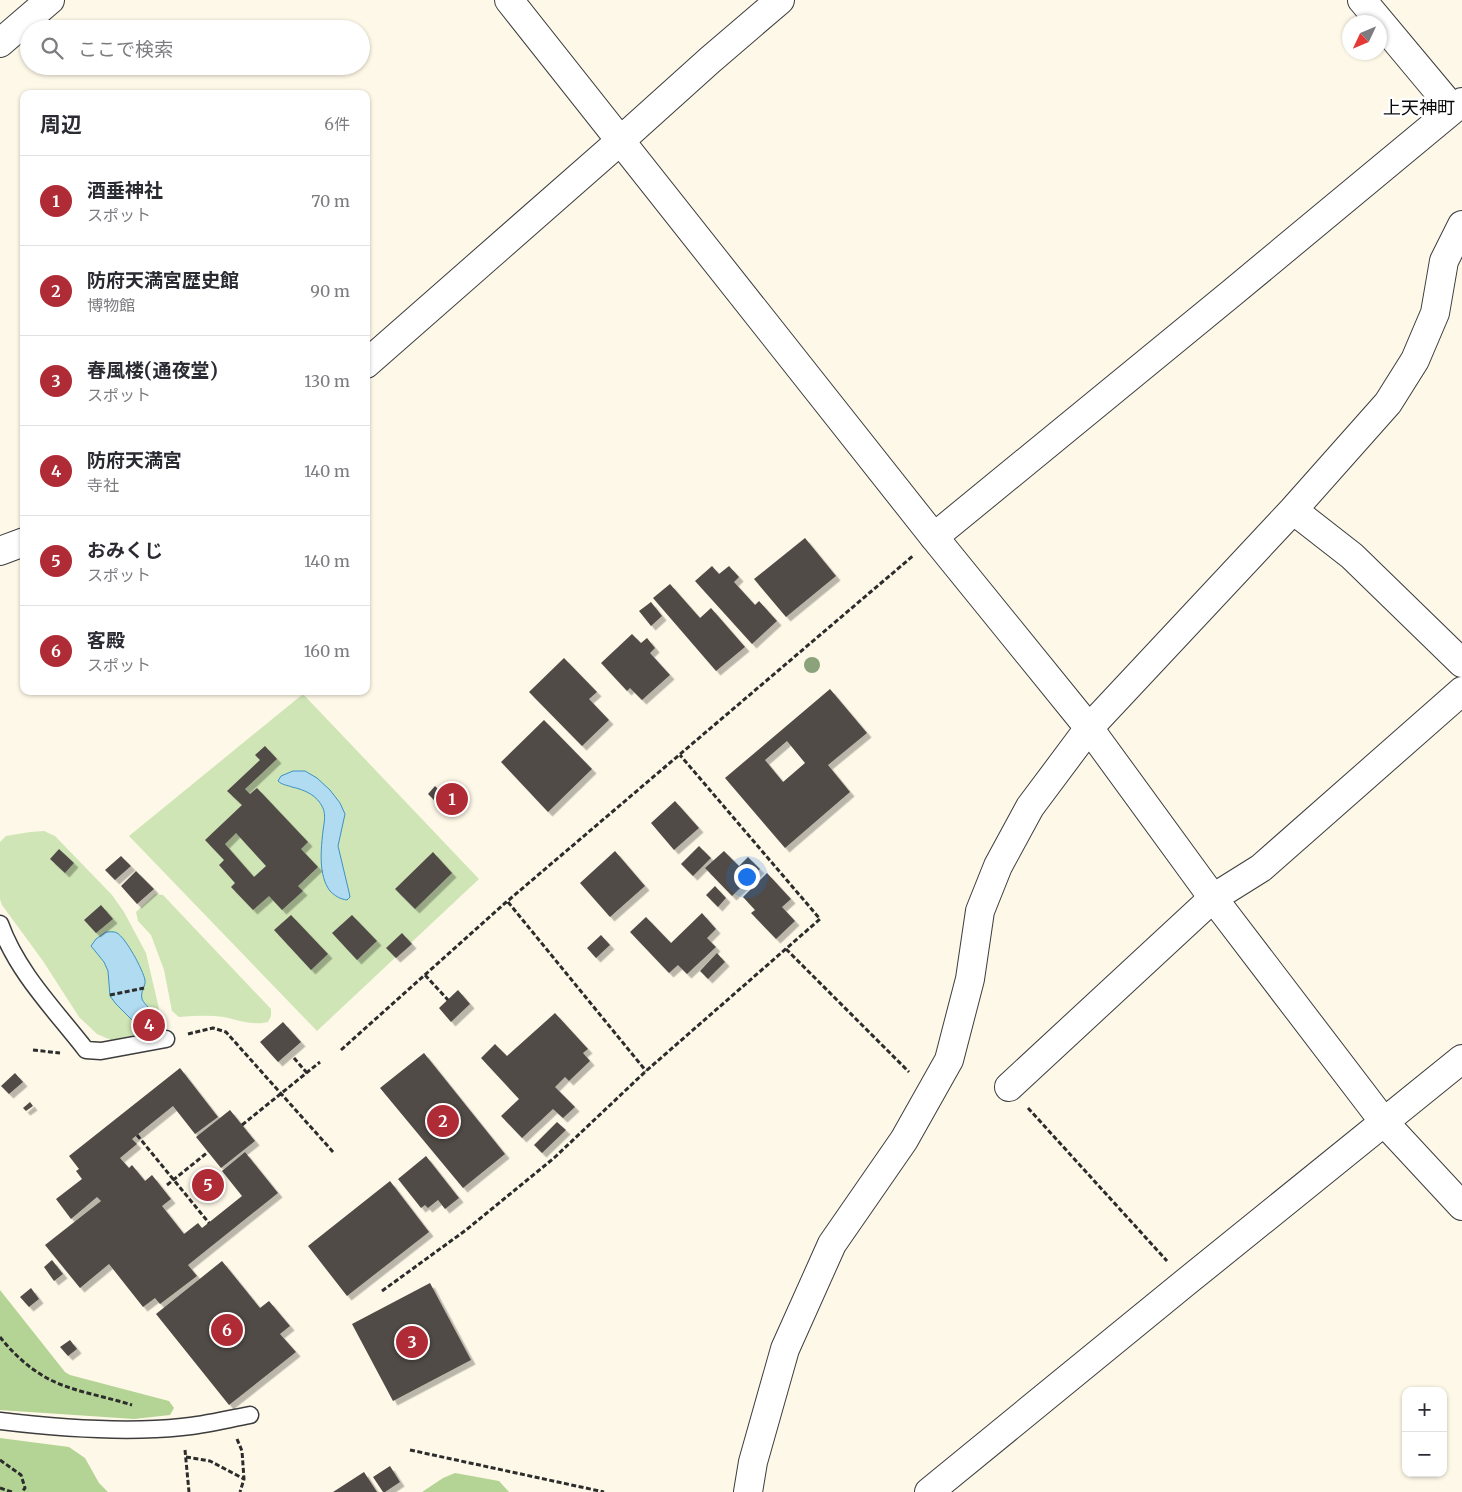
<!DOCTYPE html>
<html lang="ja">
<head>
<meta charset="utf-8">
<style>
	:root { --surface:#fff; --page:#f2f2f3; --text:#2b2b33; --muted:#7c7c81; --line:#e1e1e2; --accent:#af2c37 }
	body { margin:0; font-family:Merriweather,"Noto Sans JP",serif; background:var(--page); color:var(--text) }
	.controls { position:absolute; right:15px; bottom:15px; display:grid; overflow:hidden; border-radius:10px; box-shadow:0 1px 4px #0004 }
	.controls button { width:45px; height:45px; display:grid; place-items:center; padding:0; border:0; border-bottom:1px solid var(--line); background:var(--surface); color:var(--text); font:25px sans-serif }
	.compass { position:absolute; left:1342px; top:15px; width:45px; height:45px; border-radius:50%; background:var(--surface); box-shadow:0 1px 4px #0004; rotate:226deg }
	.you { position:absolute; left:746px; top:876px; width:18px; height:18px; margin:-12px; border:4px solid #fff; border-radius:50%; background:#1a73e8; box-shadow:0 0 0 8px #1a73e833 }
	.badge { display:grid; place-items:center; width:32px; height:32px; border-radius:50%; background:var(--accent); color:#fff; font-size:16px; font-weight:700 }
	.pin { position:absolute; translate:-50% -50%; border:2px solid #fff; box-shadow:0 1px 5px #0006 }
	.list { margin:0; padding:0; list-style:none }
	h2 { display:flex; justify-content:space-between; align-items:center; height:65px; margin:0; padding:0 20px; font-size:21px }
	h2 small { font-size:16px; font-weight:400; color:var(--muted) }
	.list li { display:grid; grid-template-columns:32px 1fr auto; gap:15px; align-items:center; box-sizing:border-box; height:90px; padding:0 20px; border-top:1px solid var(--line) }
	.list b { display:block; font-size:19px; white-space:nowrap }
	.list p { margin:0; font-size:16px; white-space:nowrap; color:var(--muted) }
	.list em { font-size:16px; font-style:normal; color:var(--muted) }
	.icon { flex:none; width:28px; height:28px; fill:none; stroke:currentColor; stroke-width:2; stroke-linecap:round; stroke-linejoin:round }
	.map { position:relative; flex:none; width:1462px; height:1492px; overflow:hidden }
	.search { position:absolute; background:var(--surface); box-shadow:0 1px 4px #0004; left:20px; top:20px; width:350px; height:55px; display:flex; align-items:center; gap:12px; box-sizing:border-box; padding:0 18px; border-radius:28px; color:var(--muted); font-size:19px }
	.panel { position:absolute; background:var(--surface); box-shadow:0 1px 4px #0004; left:20px; top:90px; width:350px; height:605px; border-radius:10px }
	.map>svg:first-child { display:block }
	.green { fill:#cfe5b5 }
	.forest { fill:#b4d495 }
	.water { fill:#b0dbf1; stroke:#3c92c3 }
	.building { fill:#514b47; fill-rule:evenodd; filter:url(#shadow) }
	.lines { fill:none; stroke-linecap:round; stroke-linejoin:round }
	.service-casing { stroke:#3d3d3d; stroke-width:19 }
	.minor-casing { stroke:#3d3d3d; stroke-width:30 }
	.tertiary-casing { stroke:#3d3d3d; stroke-width:30 }
	.path { stroke:#2c2c2c; stroke-width:3; stroke-dasharray:5 2.5; stroke-linecap:butt }
	.service { stroke:#fff; stroke-width:16 }
	.minor { stroke:#fff; stroke-width:28 }
	.tertiary { stroke:#fff; stroke-width:28 }
	.tree { fill:#8ca27a }
	.labels { text-anchor:middle; dominant-baseline:central; stroke-width:5; stroke-linejoin:round; paint-order:stroke }
	.quarter-label { font-size:18px; fill:#0a0a0a; stroke:#fff }
</style>
</head>
<body>
<div class="map">
<svg width="1462" height="1492" viewBox="0 0 1462 1492">
	<defs>
		<filter id="shadow"><feDropShadow dx="4.5" dy="4.5" stdDeviation="0" flood-color="#0004"/></filter>
	</defs>
	<rect width="100%" height="100%" fill="#fef8e8"/>
	<path class="green" d="M 303,694 L 479,879 L 317,1031 L 129,836 Z
		M 44,831 L 55,836 L 112,895 L 124,912 L 146,953 L 160,1013 L 159,1020 L 145,1033 L 111,1040 L 97,1034 L 79,1017 L 43,961 L 2,905 L 0,899 L 0,842 L 6,836 L 30,832 Z
		M 155,894 L 163,895 L 271,1009 L 271,1016 L 268,1022 C 252,1026 239,1020 224,1017 C 209,1015 194,1016 179,1017 L 172,1011 L 164,970 L 151,935 L 138,921 L 136,912 Z"/>
	<path class="forest" d="M 0,1290 L 65,1372 L 70,1375 L 169,1401 L 174,1408 L 170,1415 L 134,1419 L 0,1410 Z
		M 0,1438 L 69,1447 L 85,1458 L 99,1483 L 108,1492 L 0,1492 Z
		M 455,1473 L 499,1481 L 509,1492 L 422,1492 L 443,1478 Z"/>
	<path class="water" d="M 293,771 L 305,771 L 317,778 L 330,790 L 340,803 L 345,814 L 338,846 L 349,892 L 350,897 L 347,900 C 340,899 335,896 330,891 C 318,875 321,849 323,831 C 324,823 326,815 323,808 C 317,795 305,790 292,787 C 287,785 282,785 278,781 L 281,776 Z
		M 106,932 C 110,932 114,931 117,933 C 126,938 143,970 145,980 C 146,987 140,991 142,999 C 145,1006 153,1009 154,1018 L 151,1023 L 144,1028 L 139,1027 L 116,1004 L 110,996 L 108,971 L 104,962 L 91,946 L 96,939 Z"/>
	<path class="building" d="M 805,538 L 836,576 L 786,617 L 754,579 Z
		M 712,566 L 719,574 L 729,566 L 739,577 L 734,582 L 755,605 L 759,601 L 777,621 L 752,644 L 695,581 Z
		M 670,584 L 700,618 L 711,608 L 745,647 L 716,671 L 653,598 Z
		M 651,602 L 662,616 L 651,626 L 639,611 Z
		M 632,634 L 641,643 L 647,638 L 655,648 L 650,653 L 670,675 L 642,700 L 630,688 L 627,691 L 601,663 Z
		M 564,658 L 597,692 L 589,699 L 609,720 L 582,746 L 529,692 Z
		M 830,689 L 867,733 L 828,765 L 850,792 L 785,848 L 725,778 ZM 787,741 L 805,763 L 783,782 L 765,760 Z
		M 544,720 L 592,769 L 548,812 L 501,762 Z
		M 265,746 L 277,759 L 245,789 L 250,794 L 257,788 L 308,842 L 301,849 L 318,867 L 298,886 L 303,891 L 282,910 L 269,896 L 253,910 L 231,887 L 235,883 L 219,865 L 224,860 L 205,840 L 242,805 L 227,791 L 260,760 L 255,755 ZM 236,833 L 266,866 L 254,877 L 225,844 Z
		M 435,786 L 443,794 L 435,801 L 428,794 Z
		M 675,801 L 699,828 L 674,850 L 651,823 Z
		M 699,846 L 711,858 L 693,876 L 681,864 Z
		M 59,849 L 74,863 L 65,873 L 50,859 Z
		M 615,851 L 645,886 L 610,917 L 580,883 Z
		M 724,851 L 739,866 L 748,857 L 760,869 L 732,896 L 705,868 Z
		M 433,852 L 452,873 L 415,909 L 395,889 Z
		M 121,856 L 131,866 L 115,880 L 105,870 Z
		M 136,871 L 154,889 L 137,904 L 121,886 Z
		M 767,873 L 791,899 L 782,907 L 795,921 L 776,939 L 751,913 L 755,910 L 743,897 Z
		M 715,886 L 726,898 L 718,907 L 706,895 Z
		M 101,905 L 113,919 L 96,933 L 84,920 Z
		M 702,913 L 716,929 L 707,938 L 716,947 L 687,974 L 678,965 L 669,973 L 630,932 L 646,917 L 671,943 Z
		M 291,915 L 328,954 L 311,970 L 274,930 Z
		M 352,915 L 377,941 L 357,960 L 332,933 Z
		M 402,933 L 412,944 L 396,958 L 386,948 Z
		M 601,935 L 610,945 L 596,958 L 587,948 Z
		M 717,953 L 725,962 L 708,979 L 700,971 Z
		M 458,990 L 470,1004 L 451,1022 L 439,1008 Z
		M 555,1013 L 588,1049 L 583,1053 L 590,1061 L 569,1081 L 565,1077 L 555,1087 L 575,1107 L 563,1118 L 553,1109 L 522,1138 L 501,1116 L 519,1099 L 481,1058 L 495,1044 L 507,1056 Z
		M 283,1022 L 301,1042 L 278,1062 L 260,1042 Z
		M 424,1053 L 505,1154 L 463,1188 L 380,1088 Z
		M 180,1068 L 218,1117 L 195,1134 L 173,1106 L 132,1139 L 137,1144 L 120,1158 L 129,1168 L 132,1165 L 145,1181 L 152,1175 L 171,1199 L 162,1206 L 184,1234 L 198,1223 L 202,1228 L 242,1196 L 222,1171 L 245,1152 L 278,1193 L 188,1265 L 197,1276 L 160,1304 L 155,1298 L 143,1307 L 109,1264 L 80,1288 L 45,1245 L 101,1201 L 97,1197 L 71,1219 L 56,1199 L 82,1179 L 76,1171 L 79,1169 L 69,1156 Z
		M 15,1073 L 23,1082 L 9,1094 L 1,1086 Z
		M 30,1102 L 33,1106 L 26,1111 L 23,1108 Z
		M 230,1110 L 255,1141 L 221,1168 L 196,1137 Z
		M 557,1122 L 566,1130 L 542,1153 L 534,1145 Z
		M 426,1156 L 459,1198 L 445,1209 L 438,1200 L 428,1208 L 425,1205 L 421,1208 L 398,1179 Z
		M 207,1179 L 212,1181 L 213,1187 L 209,1191 L 203,1188 L 202,1183 Z
		M 390,1181 L 429,1232 L 347,1296 L 308,1246 Z
		M 52,1260 L 63,1274 L 54,1281 L 44,1267 Z
		M 222,1261 L 260,1308 L 269,1301 L 290,1326 L 280,1334 L 296,1352 L 229,1405 L 156,1314 Z
		M 430,1283 L 471,1360 L 393,1401 L 352,1324 Z
		M 31,1288 L 39,1299 L 29,1307 L 20,1297 Z
		M 70,1340 L 77,1349 L 68,1356 L 60,1347 Z
		M 390,1466 L 400,1482 L 385,1492 L 383,1492 L 373,1477 Z
		M 364,1472 L 377,1492 L 333,1492 Z"/>
	<g class="lines">
		<g class="service-casing">
			<path id="service" d="M 0,924 C 17,972 55,1010 86,1050 L 101,1051 L 166,1039
				M 0,1421 C 58,1428 125,1433 182,1427 C 205,1425 228,1419 250,1415"/>
		</g>
		<g class="minor-casing">
			<path id="minor" d="M 1362,0 L 1453,109
				M 0,43 L 50,0
				M 366,364 L 620,141
				M 1293,510 L 1352,556 L 1462,663
				M 934,537 L 1233,292 L 1462,102
				M 0,551 L 24,542
				M 1009,1087 L 1213,898 L 1261,868 L 1462,691
				M 748,1492 L 753,1462 L 785,1349 L 832,1244 L 904,1140 L 949,1060 L 970,979 L 980,911 L 998,866 L 1030,807 L 1089,728 L 1293,510 L 1388,403 L 1415,360 L 1435,313 L 1444,261 L 1462,225
				M 929,1492 L 1186,1282 L 1462,1059"/>
		</g>
		<g class="tertiary-casing">
			<path id="tertiary" d="M 509,0 L 934,537 L 1089,728 L 1213,898 L 1384,1122 L 1462,1206
				M 620,141 L 710,60 L 780,0"/>
		</g>
		<path class="path" d="M 448,806 L 449,807
			M 508,902 L 646,1071
			M 786,949 L 909,1072
			M 425,975 L 448,1000
			M 110,995 L 144,988
			M 188,1034 L 213,1028 L 226,1032 L 334,1153
			M 33,1050 L 60,1053
			M 341,1050 L 504,904 L 914,555
			M 294,1058 L 307,1073
			M 1028,1108 L 1167,1261
			M 242,1125 L 320,1062
			M 137,1135 L 209,1223
			M 167,1185 L 208,1152
			M 382,1291 L 466,1230 L 554,1158 L 646,1071 L 820,919 L 680,755
			M 0,1337 C 15,1356 34,1373 57,1383 C 81,1393 107,1397 132,1405
			M 237,1439 L 242,1451 L 244,1479 L 240,1492
			M 185,1450 L 189,1492
			M 410,1450 L 604,1492
			M 186,1457 L 210,1461 L 244,1479
			M 0,1460 L 21,1475 L 25,1488 L 22,1492
			M 0,1488 L 12,1492"/>
		<use href="#service" class="service"/>
		<use href="#minor" class="minor"/>
		<use href="#tertiary" class="tertiary"/>
	</g>
	<circle class="tree" cx="812" cy="665" r="8"/>
	<g class="labels">
		<g class="quarter-label">
			<text x="1419" y="107">上天神町</text>
		</g>
	</g>
</svg>
<div class="controls">
<button>+</button>
<button>−</button>
</div>
<svg class="compass" viewBox="-18 -18 36 36"><path d="M0-13l5 13h-10z" fill="#e53935"/><path d="M0 13l5-13h-10z" fill="#7c7c81"/></svg>
<div class="you"></div>
<div class="pin badge" style="left:452px;top:799px">1</div>
<div class="pin badge" style="left:443px;top:1121px">2</div>
<div class="pin badge" style="left:412px;top:1342px">3</div>
<div class="pin badge" style="left:149px;top:1025px">4</div>
<div class="pin badge" style="left:208px;top:1185px">5</div>
<div class="pin badge" style="left:227px;top:1330px">6</div>
<div class="search"><svg class="icon" aria-label="search" viewBox="0 0 24 24"><circle cx="10" cy="10" r="6"/><path d="M15 15l6 6"/></svg>ここで検索</div>
<section class="panel">
<h2>周辺<small>6件</small></h2>
<ul class="list">
<li><span class="badge">1</span><div><b>酒垂神社</b><p>スポット</p></div><em>70 m</em></li>
<li><span class="badge">2</span><div><b>防府天満宮歴史館</b><p>博物館</p></div><em>90 m</em></li>
<li><span class="badge">3</span><div><b>春風楼(通夜堂)</b><p>スポット</p></div><em>130 m</em></li>
<li><span class="badge">4</span><div><b>防府天満宮</b><p>寺社</p></div><em>140 m</em></li>
<li><span class="badge">5</span><div><b>おみくじ</b><p>スポット</p></div><em>140 m</em></li>
<li><span class="badge">6</span><div><b>客殿</b><p>スポット</p></div><em>160 m</em></li>
</ul>
</section>
</div>
</body>
</html>
